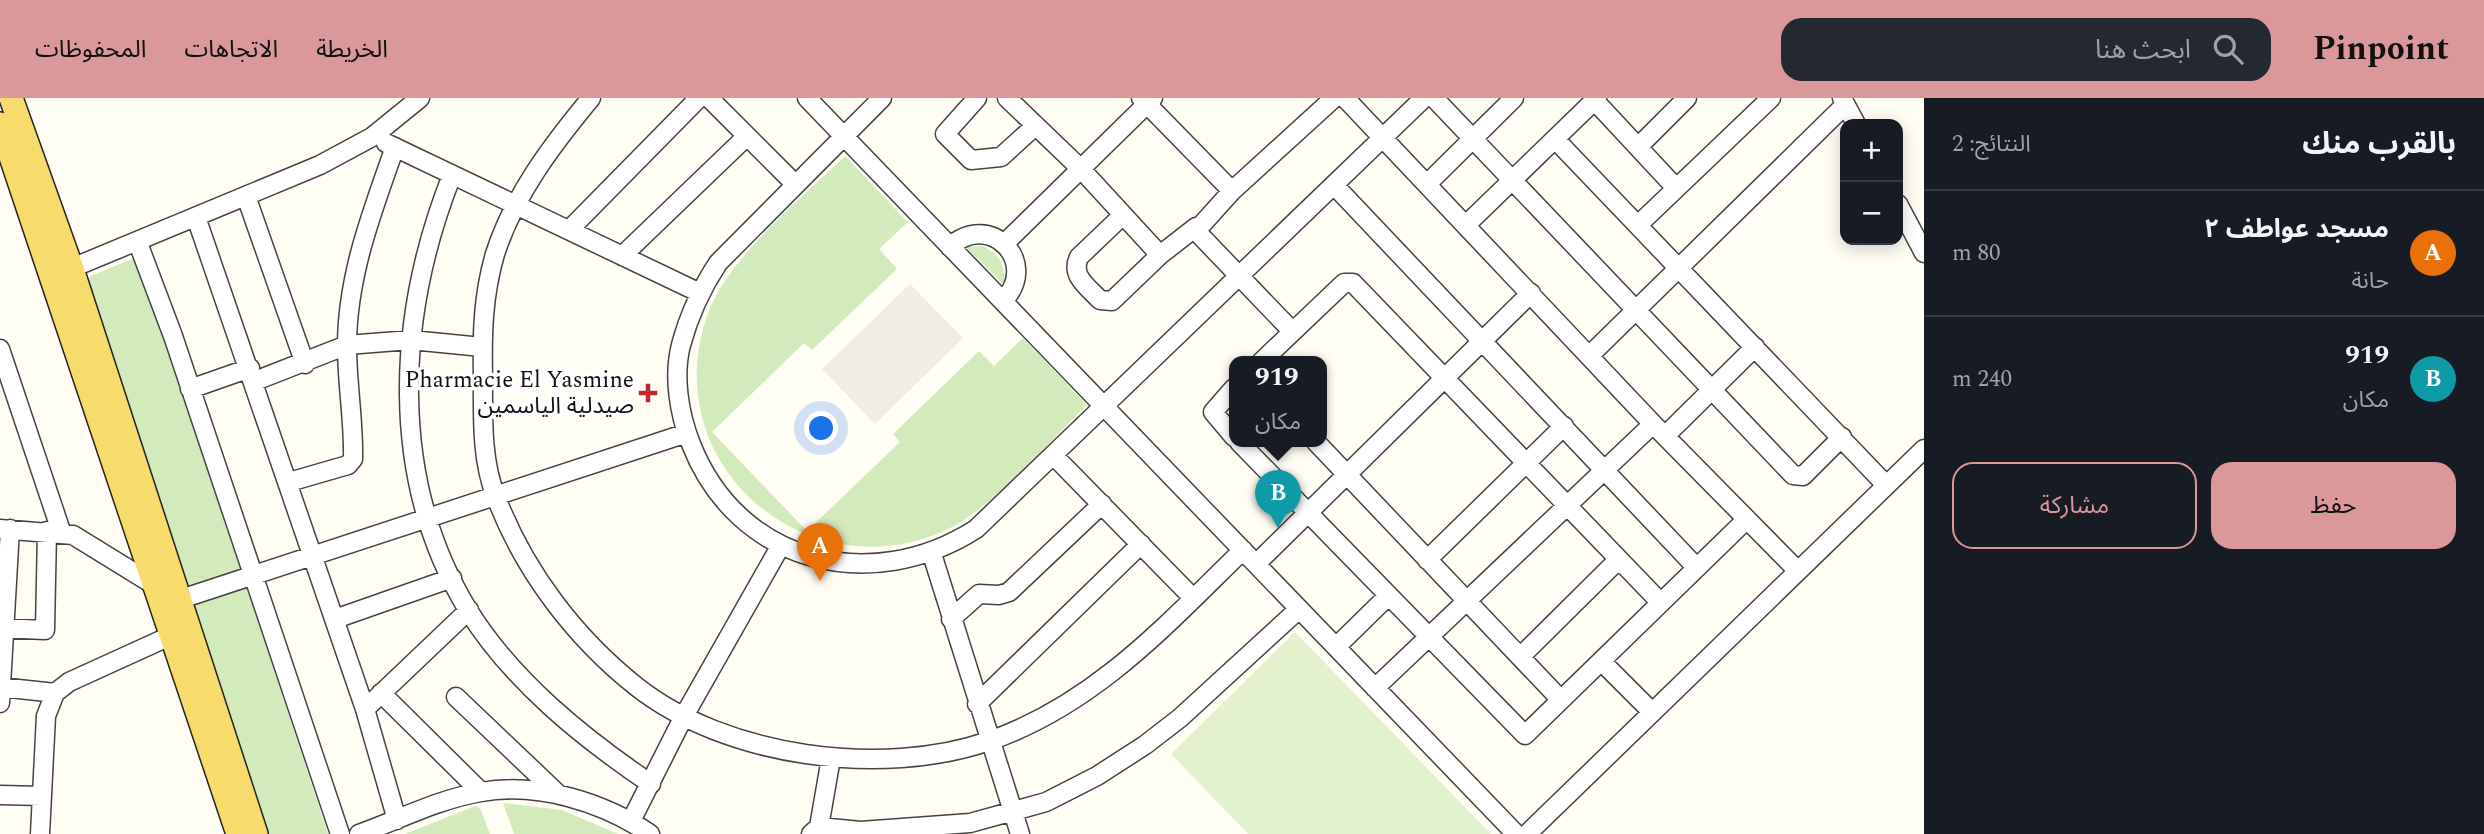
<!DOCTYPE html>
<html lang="ar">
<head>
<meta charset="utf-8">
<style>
	:root { --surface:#171b24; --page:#242831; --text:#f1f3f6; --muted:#9ea1a6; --line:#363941; --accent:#db989a }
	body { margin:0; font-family:Spectral,"Noto Sans Arabic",serif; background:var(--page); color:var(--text); direction:rtl }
	.controls { position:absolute; right:21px; top:21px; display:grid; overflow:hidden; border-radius:14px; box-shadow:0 4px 18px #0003 }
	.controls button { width:63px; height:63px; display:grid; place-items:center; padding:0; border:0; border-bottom:2px solid var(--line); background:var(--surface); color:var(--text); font:35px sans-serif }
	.you { position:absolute; left:822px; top:331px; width:24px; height:24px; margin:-18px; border:5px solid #fff; border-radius:50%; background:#1a73e8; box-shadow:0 0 0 10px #1a73e833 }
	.badge { display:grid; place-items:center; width:46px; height:46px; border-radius:50%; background:var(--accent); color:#fff; font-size:23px; font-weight:700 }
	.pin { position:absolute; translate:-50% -58px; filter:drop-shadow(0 2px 4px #0008) }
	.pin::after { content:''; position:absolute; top:37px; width:24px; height:21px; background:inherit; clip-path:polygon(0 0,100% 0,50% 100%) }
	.popup { position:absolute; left:1229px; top:258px; width:98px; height:91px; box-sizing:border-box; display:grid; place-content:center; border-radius:14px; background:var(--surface); filter:drop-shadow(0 2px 5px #0005); font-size:23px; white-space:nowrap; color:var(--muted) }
	.popup b { font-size:26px; color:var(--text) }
	.popup::after { content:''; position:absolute; left:50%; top:100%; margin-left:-14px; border:14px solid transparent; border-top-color:var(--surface) }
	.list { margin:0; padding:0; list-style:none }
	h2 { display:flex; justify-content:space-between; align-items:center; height:91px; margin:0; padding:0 28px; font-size:30px }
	h2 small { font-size:23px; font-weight:400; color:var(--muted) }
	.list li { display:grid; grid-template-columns:46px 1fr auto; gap:21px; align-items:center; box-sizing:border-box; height:126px; padding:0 28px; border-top:2px solid var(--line) }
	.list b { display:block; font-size:26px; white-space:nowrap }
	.list p { margin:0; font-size:23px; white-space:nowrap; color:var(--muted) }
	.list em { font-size:23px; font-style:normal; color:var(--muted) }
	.actions { display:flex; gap:14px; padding:21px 28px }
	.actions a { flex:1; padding:16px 0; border:2px solid var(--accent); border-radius:21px; text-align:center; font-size:24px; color:var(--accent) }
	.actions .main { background:var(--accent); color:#111 }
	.icon { flex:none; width:38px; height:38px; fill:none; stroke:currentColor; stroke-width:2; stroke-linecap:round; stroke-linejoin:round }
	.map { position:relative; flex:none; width:1924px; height:736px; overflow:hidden; direction:ltr }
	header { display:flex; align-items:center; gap:42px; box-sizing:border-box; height:98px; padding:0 35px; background:var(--accent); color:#111 }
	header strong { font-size:33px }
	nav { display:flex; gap:38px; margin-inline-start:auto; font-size:24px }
	.search { width:490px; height:63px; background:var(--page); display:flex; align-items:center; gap:18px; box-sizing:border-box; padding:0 24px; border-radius:21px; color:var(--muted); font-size:26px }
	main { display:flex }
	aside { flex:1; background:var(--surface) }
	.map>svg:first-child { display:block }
	.green { fill:#d3eabd }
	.pitch { fill:#e4f1cf }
	.plaza { fill:#f1ede2 }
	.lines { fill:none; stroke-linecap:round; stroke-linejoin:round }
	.minor-casing { stroke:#444; stroke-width:21 }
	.major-casing { stroke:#222; stroke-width:26 }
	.minor { stroke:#fff; stroke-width:18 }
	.major { stroke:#f7db6c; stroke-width:23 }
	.poi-dot { fill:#c12829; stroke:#fff; stroke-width:2.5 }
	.labels { text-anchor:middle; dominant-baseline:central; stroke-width:7; stroke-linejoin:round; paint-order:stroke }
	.poi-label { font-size:23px; fill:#111; stroke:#fff; text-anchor:end }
</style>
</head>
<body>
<header>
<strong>Pinpoint</strong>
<div class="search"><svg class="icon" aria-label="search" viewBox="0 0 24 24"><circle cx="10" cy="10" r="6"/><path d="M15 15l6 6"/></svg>ابحث هنا</div>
<nav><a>الخريطة</a><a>الاتجاهات</a><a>المحفوظات</a></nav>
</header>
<main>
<aside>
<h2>بالقرب منك<small>النتائج: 2</small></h2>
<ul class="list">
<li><span class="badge" style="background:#e8710a">A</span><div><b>مسجد عواطف ٢</b><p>حانة</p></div><em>80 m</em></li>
<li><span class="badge" style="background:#0f9aa8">B</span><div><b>919</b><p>مكان</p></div><em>240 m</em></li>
</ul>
<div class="actions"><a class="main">حفظ</a><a>مشاركة</a></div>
</aside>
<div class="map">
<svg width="1924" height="736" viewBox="0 0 1924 736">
	<rect width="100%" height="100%" fill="#fffdf4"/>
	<path class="green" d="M 845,58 L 908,124 L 879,151 L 897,171 L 812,252 L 804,245 L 712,334 L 807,433 L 900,344 L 893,336 L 979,253 L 994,268 L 1023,240 L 1087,307 C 1048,345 992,411 944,433 C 804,495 656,364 707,218 C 727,160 801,101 845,58 Z
		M 982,148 C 999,155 1007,168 1003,186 L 966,149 Z
		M 132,161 L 139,166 L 328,736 L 269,736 L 85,186 L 91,178 Z
		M 503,705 L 562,712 L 618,736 L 514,736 Z
		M 475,708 L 480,710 L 490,736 L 405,736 Z"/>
	<path class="pitch" d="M 1295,534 L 1491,736 L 1248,736 L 1171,656 Z"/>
	<path class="plaza" d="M 910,186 L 963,240 L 875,326 L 822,271 Z"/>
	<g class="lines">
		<g class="minor-casing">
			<path id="minor" d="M 591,0 C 552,47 514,97 495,156 C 483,197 482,236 483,278 C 483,317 481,362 496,399 C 524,473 575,540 637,589 C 726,659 882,680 989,643 C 1094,607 1166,527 1243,452
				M 709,0 L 794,85
				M 807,0 L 1516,736
				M 882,0 L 718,165 C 701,191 689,217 681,247 C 673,278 679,316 691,346 C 738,466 871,498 976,431 L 1424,0
				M 977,0 L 945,36 L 971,62 L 1001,59 L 1035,28
				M 1007,0 L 1081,71 L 1160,157 L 1196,129
				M 1141,0 L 1232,93
				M 1345,0 L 1653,326 L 1797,472
				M 1434,0 L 1793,377 L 1803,378 L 1842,339
				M 1842,0 L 1856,26
				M 1595,3 L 1676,90
				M 1555,41 L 1886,387
				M 386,45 L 698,194
				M 1638,49 L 1687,0
				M 452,77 C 397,216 387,379 468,512 C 512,583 583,640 651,686
				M 1427,86 L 1514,0
				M 1334,87 L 1697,470
				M 246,98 L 305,266
				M 1898,106 L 1924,155
				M 1123,117 L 1079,159 C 1070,178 1088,189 1100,202 L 1112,203 L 1160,157
				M 196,119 L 365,611 L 397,722
				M 1467,126 L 1597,0
				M 1638,127 L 1771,0
				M 569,132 L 699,0
				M 138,145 L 173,238 L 340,736
				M 1004,146 L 1153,0
				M 950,149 C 989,112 1041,164 1003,203
				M 622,158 L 746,39
				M 60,175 L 320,67 L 372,39 L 420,0
				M 1292,233 L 1196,133 L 1232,93 L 1334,0
				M 0,251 L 61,433
				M 1589,258 L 1845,7
				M 1261,264 L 1344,185 L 1353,185 L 1661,505
				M 255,283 L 347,247 L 411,242 L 482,249
				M 1234,290 L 1213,314 L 1234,339
				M 190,291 L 250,270
				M 1665,338 L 1755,249
				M 1239,344 L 1525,637 L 1747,421
				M 1316,344 L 1561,602
				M 1055,359 L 1193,500
				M 289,384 L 348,367 L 353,361 C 354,324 347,286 347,248 C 347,178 372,114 395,49
				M 0,431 L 73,437 L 159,490
				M 932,456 L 1020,736
				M 1427,462 L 1564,328
				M 1256,466 L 1531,195
				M 181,501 L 687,335
				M 335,521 L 452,480
				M 951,521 L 979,496 L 999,497 L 1009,494 L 1102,406
				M 0,530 L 45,532 L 47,433
				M 1336,549 L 1388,498
				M 1520,559 L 1618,462
				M 1601,563 L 1651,613
				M 0,589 L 55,595
				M 1375,590 L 1653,326
				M 381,595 L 481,694
				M 456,599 L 559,697
				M 0,605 L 10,431
				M 977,606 L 1141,446
				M 365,611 L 469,512
				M 0,697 L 42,698
				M 631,723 L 684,618 L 781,447
				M 819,729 L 861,733 L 970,725 L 1046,704 L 1097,678 L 1145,647 L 1180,620 L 1299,511
				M 40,736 L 46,618 L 55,595 L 69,584 L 181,533
				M 359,736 C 398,722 439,701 481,694 C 538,684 603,704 650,736
				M 811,736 L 819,729 L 831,660
				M 1527,736 L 1924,351"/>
		</g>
		<g class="major-casing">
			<path id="major" d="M 11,0 L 72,171 L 256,736
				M 0,26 L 238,736"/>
		</g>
		<use href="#minor" class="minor"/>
		<use href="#major" class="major"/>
	</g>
	<path class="poi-dot" d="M644.5 284.5h7v7h7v7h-7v7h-7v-7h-7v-7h7z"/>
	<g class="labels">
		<g class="poi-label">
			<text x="634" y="282">Pharmacie El Yasmine<tspan x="634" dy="26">صيدلية الياسمين</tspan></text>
		</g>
	</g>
</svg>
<div class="controls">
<button>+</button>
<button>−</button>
</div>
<div class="you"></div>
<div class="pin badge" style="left:820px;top:483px;background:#e8710a">A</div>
<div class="pin badge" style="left:1278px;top:430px;background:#0f9aa8">B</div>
<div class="popup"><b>919</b>مكان</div>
</div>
</main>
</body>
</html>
